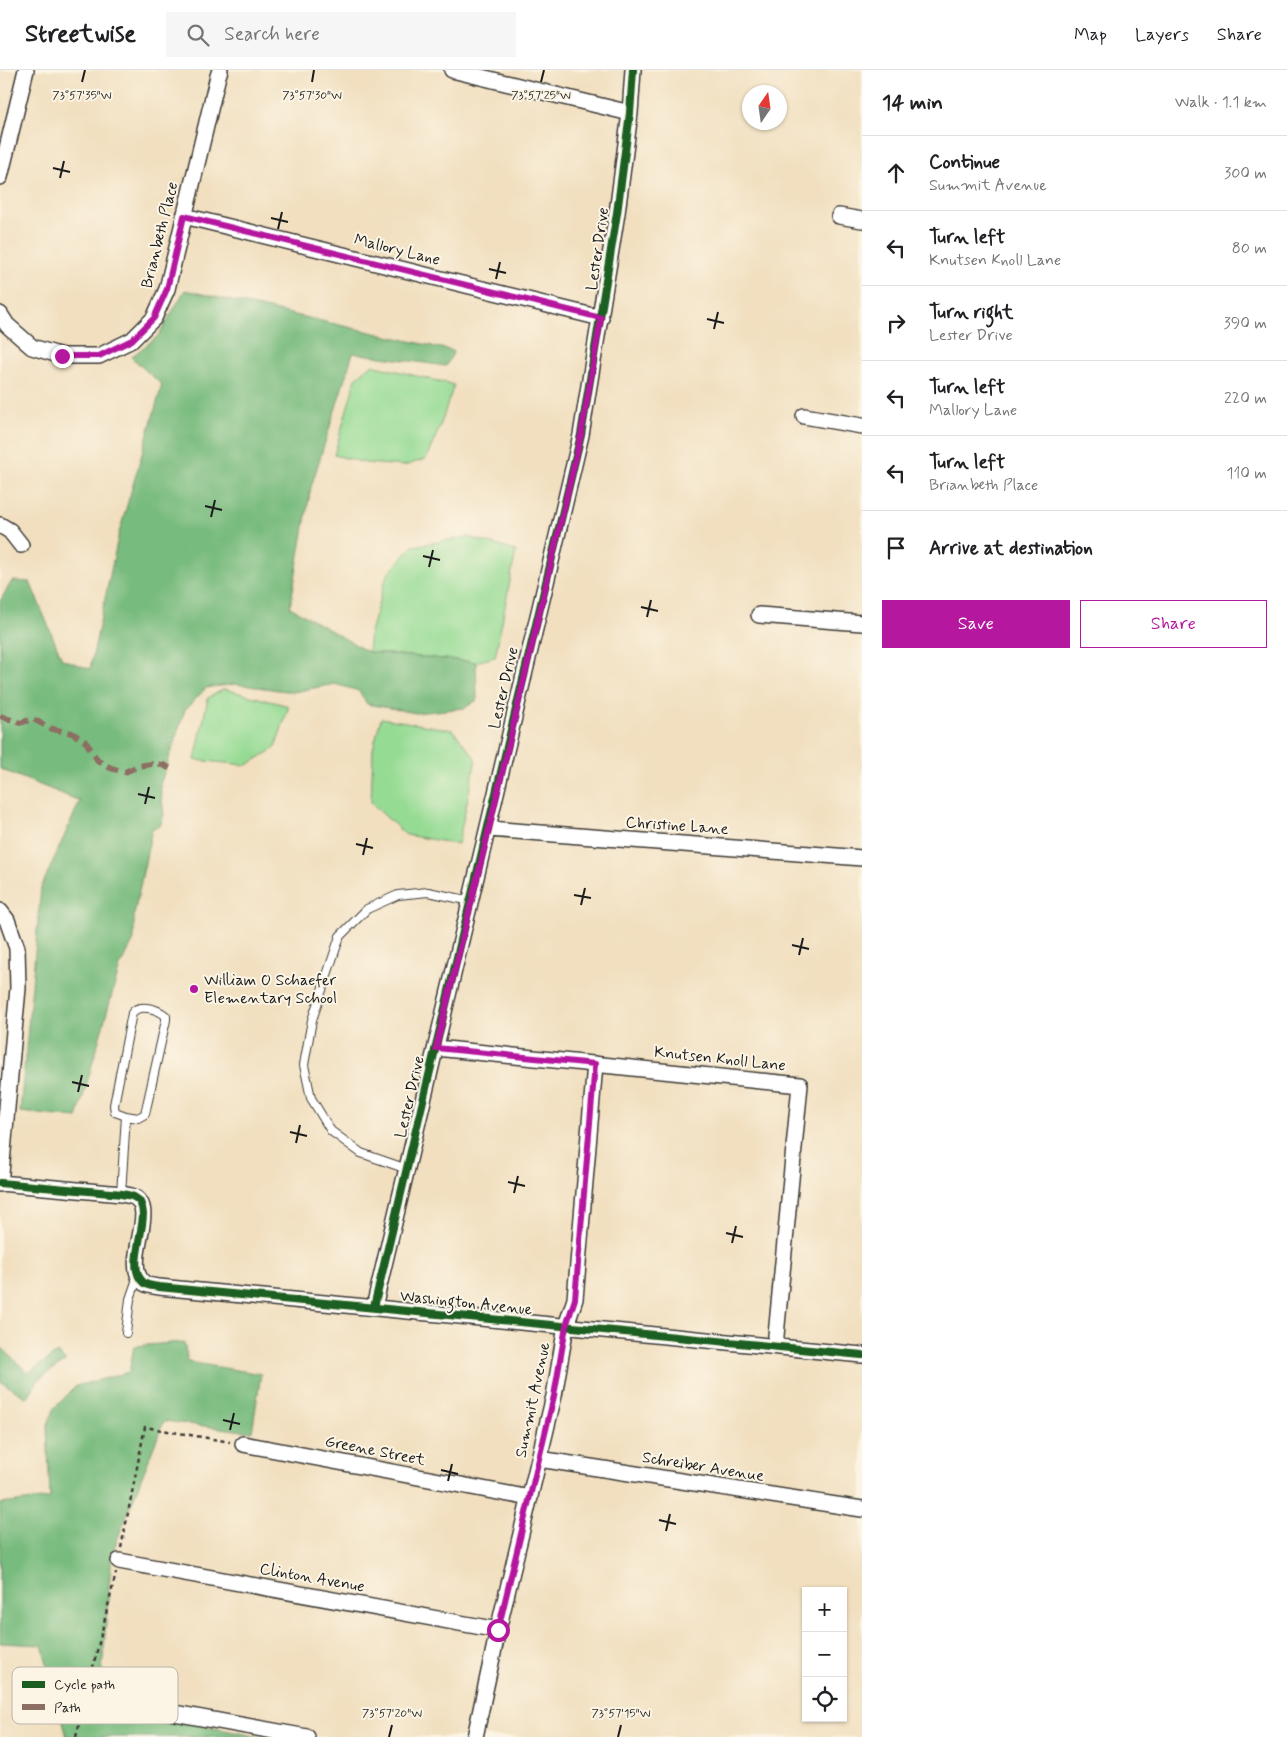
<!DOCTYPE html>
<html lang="en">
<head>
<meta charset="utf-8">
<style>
	:root { --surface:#fff; --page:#f6f6f6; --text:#202124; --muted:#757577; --line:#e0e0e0; --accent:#b5179e }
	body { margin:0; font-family:Mynerve,sans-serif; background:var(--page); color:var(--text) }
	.controls { position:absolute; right:15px; bottom:15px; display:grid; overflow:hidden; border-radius:0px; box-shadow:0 1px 4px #0004 }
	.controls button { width:45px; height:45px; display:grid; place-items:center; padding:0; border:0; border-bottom:1px solid var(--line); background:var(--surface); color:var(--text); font:25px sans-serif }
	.compass { position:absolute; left:742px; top:15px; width:45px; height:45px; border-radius:50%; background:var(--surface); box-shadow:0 1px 4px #0004; rotate:13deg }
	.stop { position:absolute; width:15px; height:15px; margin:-11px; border:4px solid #b5179e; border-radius:50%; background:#fff }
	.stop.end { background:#b5179e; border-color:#fff; box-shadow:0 1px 5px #0008 }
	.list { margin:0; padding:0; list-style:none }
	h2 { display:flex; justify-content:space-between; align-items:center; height:65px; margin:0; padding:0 20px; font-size:21px }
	h2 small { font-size:16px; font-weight:400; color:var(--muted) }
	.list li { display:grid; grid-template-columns:32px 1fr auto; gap:15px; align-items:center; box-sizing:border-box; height:75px; padding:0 20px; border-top:1px solid var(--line) }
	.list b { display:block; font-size:19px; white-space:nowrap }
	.list p { margin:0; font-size:16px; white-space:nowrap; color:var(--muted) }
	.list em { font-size:16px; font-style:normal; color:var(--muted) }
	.actions { display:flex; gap:10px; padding:15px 20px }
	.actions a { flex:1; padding:11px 0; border:1px solid var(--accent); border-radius:0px; text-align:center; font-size:18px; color:var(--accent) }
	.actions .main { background:var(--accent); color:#fff }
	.icon { flex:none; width:28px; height:28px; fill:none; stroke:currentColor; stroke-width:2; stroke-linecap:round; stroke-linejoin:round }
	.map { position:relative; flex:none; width:862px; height:1667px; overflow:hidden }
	header { display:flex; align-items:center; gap:30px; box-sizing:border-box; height:70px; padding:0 25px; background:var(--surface); border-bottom:1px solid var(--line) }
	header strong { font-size:24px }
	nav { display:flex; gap:28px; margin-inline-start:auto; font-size:18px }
	.search { width:350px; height:45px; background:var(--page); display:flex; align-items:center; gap:12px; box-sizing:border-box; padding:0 18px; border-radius:0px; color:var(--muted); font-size:19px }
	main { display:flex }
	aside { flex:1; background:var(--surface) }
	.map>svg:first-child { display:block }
	.green { fill:#96db94; stroke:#597c58 }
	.forest { fill:#78bb7e; stroke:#4a6c4d }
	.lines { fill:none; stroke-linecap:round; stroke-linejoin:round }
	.lane-casing { stroke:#3c3934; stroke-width:10 }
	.street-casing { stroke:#3c3934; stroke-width:18 }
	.path { stroke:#3c3934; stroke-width:2.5; stroke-dasharray:4 4; stroke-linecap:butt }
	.lane { stroke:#fff; stroke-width:8 }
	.street { stroke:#fff; stroke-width:15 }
	.quiet { stroke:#8d6e63; stroke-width:6; stroke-dasharray:12 6; stroke-linecap:butt }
	.cycleway-casing { stroke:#fcf5e5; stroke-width:11 }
	.cycleway { stroke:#1b5e20; stroke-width:8 }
	.route { stroke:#b5179e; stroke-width:6 }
	.ticks { fill:none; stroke:#1c1c1c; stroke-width:2 }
	.poi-dot { fill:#b5179e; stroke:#fcf5e5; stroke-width:2 }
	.labels { text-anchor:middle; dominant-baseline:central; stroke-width:4; stroke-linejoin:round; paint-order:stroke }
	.street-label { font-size:16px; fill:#1c1c1c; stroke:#fcf5e5 }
	.poi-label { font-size:16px; fill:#1c1c1c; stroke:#fcf5e5; text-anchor:start }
	.key { fill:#fcf5e5; stroke:#b9b4a9; stroke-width:1 }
	.key-label { font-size:14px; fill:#1c1c1c }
	.ticks-label { font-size:12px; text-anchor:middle; fill:#1c1c1c; stroke:#fcf5e5; stroke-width:4; stroke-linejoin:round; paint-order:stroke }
</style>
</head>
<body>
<header>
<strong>Streetwise</strong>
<div class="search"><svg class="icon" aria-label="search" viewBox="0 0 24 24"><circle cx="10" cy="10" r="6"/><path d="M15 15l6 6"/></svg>Search here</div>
<nav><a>Map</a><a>Layers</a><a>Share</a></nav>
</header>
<main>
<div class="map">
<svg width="862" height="1667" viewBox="0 0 862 1667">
	<rect width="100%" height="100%" fill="#fcf5e5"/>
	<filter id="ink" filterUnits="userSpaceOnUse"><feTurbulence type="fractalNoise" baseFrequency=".02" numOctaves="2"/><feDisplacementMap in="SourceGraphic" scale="10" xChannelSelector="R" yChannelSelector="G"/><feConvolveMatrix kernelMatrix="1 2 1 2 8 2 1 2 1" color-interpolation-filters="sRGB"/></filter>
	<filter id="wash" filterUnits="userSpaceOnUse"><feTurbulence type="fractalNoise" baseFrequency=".0096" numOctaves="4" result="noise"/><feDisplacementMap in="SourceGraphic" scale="20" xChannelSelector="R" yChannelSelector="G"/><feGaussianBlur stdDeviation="1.12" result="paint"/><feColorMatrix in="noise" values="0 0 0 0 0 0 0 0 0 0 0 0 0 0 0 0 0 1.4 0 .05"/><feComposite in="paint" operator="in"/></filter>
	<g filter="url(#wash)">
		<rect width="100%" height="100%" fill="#f1dfbf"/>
		<path class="green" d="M 372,295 L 454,315 L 439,359 L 426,389 L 404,396 L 366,393 L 334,385 L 356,308 Z
			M 468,467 L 516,481 L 495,587 L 476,592 L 368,582 L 370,562 L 387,505 L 413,476 Z
			M 224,619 L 289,636 L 275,678 L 247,695 L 195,690 L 208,628 Z
			M 381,648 L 453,660 L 476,689 L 458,774 L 406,765 L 371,733 L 373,679 Z"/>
		<path class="forest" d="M 185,220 L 454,281 L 446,296 L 353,283 L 311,417 L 290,537 L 368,582 L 476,592 L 477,630 L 465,638 L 416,643 L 367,634 L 359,621 L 335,614 L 293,622 L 235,614 L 206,618 L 185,640 L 160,715 L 164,745 L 160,756 L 152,759 L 134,845 L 134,870 L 120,896 L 77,1048 L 20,1042 L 41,818 L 80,731 L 0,699 L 0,531 L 12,511 L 30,512 L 62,589 L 90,599 L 119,463 L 162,315 L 131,287 L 158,266 Z
			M 184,1272 L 188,1292 L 261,1304 L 252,1362 L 164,1351 L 112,1483 L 99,1636 L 261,1667 L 67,1667 L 42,1575 L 0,1573 L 0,1434 L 50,1428 L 47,1357 L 54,1338 L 76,1316 L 129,1302 L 134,1276 Z
			M 0,1276 L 28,1303 L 57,1283 L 66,1291 L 40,1308 L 27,1328 L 0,1311 Z"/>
	</g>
	<g filter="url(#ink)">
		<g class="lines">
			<g class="lane-casing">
				<path id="lane" d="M 407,1099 L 361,1083 L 331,1061 L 311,1028 L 304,995 L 312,950 L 340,866 L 367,839 L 398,825 L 428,822 L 471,831
					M 121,1124 L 126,1046 L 115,1042 L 114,1035 L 132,943 C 139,933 158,939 166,946 L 166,950 L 145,1044 L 138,1048 L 126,1046
					M 126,1263 L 130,1229 L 138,1206"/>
			</g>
			<g class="street-casing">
				<path id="street" d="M 452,0 L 630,43
					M 0,107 L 26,0
					M 184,146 L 601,248
					M 839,146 L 862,150
					M 0,244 L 7,255 L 32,277 L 62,286 L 99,286 L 132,270 L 154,248 L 167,219 L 218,6 L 220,0
					M 804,346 L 862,356
					M 0,455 L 10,461 L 21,475
					M 759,545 L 862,553
					M 489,759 L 862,788
					M 0,841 L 7,850 L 17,878 L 18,918 L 0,1114
					M 436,978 L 800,1015 L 775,1276
					M 0,1113 L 122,1124 C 126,1125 130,1125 134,1127 C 159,1139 121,1195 144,1213 C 148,1216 154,1216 159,1217 L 862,1285
					M 374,1237 L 581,365 L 617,143 L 630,43 L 633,0
					M 243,1374 L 530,1428
					M 539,1389 L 862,1439
					M 119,1491 L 498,1560
					M 86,1627 L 307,1667
					M 475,1667 L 498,1560 L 554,1326 L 566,1256 L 575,1229 L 595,994"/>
			</g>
			<path class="path" d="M 121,1478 L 145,1357 L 230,1372
				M 89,1614 L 116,1503
				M 76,1667 L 83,1639"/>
			<use href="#lane" class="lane"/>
			<use href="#street" class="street"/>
			<path class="quiet" d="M 0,646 L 20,653 L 33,649 L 52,659 L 72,663 L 86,672 L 98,691 L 111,698 L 125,702 L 138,696 L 152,694 L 163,695 L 173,700"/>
			<g class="cycleway-casing">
				<path id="cycleway" d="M 0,1113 L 122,1124 C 126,1125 130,1125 134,1127 C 159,1139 121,1195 144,1213 C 148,1216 154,1216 159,1217 L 862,1285
					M 374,1237 L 581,365 L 617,143 L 630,43 L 633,0"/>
			</g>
			<use href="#cycleway" class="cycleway"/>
		</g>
	</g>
	<g class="lines" filter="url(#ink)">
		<path class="route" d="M 62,286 L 99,286 L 132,270 L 154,248 L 167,219 L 184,146 L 601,248 L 581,365 L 489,759 L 436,978 L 595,994 L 575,1229 L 566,1256 L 554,1326 L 498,1560"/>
	</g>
	<path class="ticks" d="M 82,12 L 85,0M 312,12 L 314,0M 541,12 L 544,0M 53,98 L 70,102M 60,108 L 64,91M 271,148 L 288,152M 278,159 L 282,142M 489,199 L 506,203M 496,209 L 500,192M 707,249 L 724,253M 714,259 L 718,242M 205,436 L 222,440M 211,447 L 215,430M 423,486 L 440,490M 429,497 L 433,480M 641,537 L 658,541M 647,547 L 651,530M 138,724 L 155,728M 145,734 L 149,717M 356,774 L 373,778M 363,785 L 367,768M 574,825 L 591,828M 581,835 L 585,818M 792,875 L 809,879M 799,885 L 803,868M 72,1012 L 89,1016M 78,1022 L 82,1005M 290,1062 L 307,1066M 296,1073 L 300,1055M 508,1112 L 525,1116M 514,1123 L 518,1106M 726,1163 L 743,1167M 732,1173 L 736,1156M 223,1350 L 240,1354M 230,1360 L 234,1343M 441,1400 L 458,1404M 448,1411 L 452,1394M 659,1450 L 676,1454M 666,1461 L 670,1444M 389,1667 L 392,1655M 618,1667 L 621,1655"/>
	<circle class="poi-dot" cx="194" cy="919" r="5"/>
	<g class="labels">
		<g class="street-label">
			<text transform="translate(160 165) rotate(-76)">Brianbeth Place</text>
			<text transform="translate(598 179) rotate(-82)">Lester Drive</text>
			<text transform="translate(397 180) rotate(14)">Mallory Lane</text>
			<text transform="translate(504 618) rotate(-77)">Lester Drive</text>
			<text transform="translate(677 756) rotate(4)">Christine Lane</text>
			<text transform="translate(720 989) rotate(6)">Knutsen Knoll Lane</text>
			<text transform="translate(410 1027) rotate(-77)">Lester Drive</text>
			<text transform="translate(466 1233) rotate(6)">Washington Avenue</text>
			<text transform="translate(533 1330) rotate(-78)">Summit Avenue</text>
			<text transform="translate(375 1381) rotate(11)">Greene Street</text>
			<text transform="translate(703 1397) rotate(9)">Schreiber Avenue</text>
			<text transform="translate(312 1508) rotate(10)">Clinton Avenue</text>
		</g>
		<g class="poi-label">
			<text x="204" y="910">William O Schaefer<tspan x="204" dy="18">Elementary School</tspan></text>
		</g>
	</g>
	<rect x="12" y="1597" width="166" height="57" rx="8" class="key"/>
	<rect x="22" y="1611" width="23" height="7" fill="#1b5e20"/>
	<rect x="22" y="1634" width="23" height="6" fill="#8d6e63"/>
	<g class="key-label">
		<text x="54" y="1619">Cycle path</text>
		<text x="54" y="1642">Path</text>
	</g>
	<g class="ticks-label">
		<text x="82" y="29">73°57'35"W</text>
		<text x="312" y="29">73°57'30"W</text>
		<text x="541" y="29">73°57'25"W</text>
		<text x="392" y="1647">73°57'20"W</text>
		<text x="621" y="1647">73°57'15"W</text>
	</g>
</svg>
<div class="controls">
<button>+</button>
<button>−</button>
<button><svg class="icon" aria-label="locate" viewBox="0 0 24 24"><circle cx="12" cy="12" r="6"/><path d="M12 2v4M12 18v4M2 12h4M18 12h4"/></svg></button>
</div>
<svg class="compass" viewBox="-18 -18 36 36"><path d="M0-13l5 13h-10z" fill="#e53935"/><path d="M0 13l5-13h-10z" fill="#757577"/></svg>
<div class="stop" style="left:498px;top:1560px"></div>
<div class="stop end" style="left:62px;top:286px"></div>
</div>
<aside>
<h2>14 min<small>Walk · 1.1 km</small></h2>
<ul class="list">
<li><svg class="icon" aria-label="ahead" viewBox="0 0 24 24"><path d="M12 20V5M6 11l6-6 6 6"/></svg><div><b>Continue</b><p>Summit Avenue</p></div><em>300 m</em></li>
<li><svg class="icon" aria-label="left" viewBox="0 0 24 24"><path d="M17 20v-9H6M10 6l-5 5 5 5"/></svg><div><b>Turn left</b><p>Knutsen Knoll Lane</p></div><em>80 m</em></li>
<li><svg class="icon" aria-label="right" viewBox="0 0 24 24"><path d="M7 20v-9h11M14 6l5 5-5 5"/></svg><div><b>Turn right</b><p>Lester Drive</p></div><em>390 m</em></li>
<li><svg class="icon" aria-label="left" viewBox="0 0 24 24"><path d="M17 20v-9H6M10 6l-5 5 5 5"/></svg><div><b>Turn left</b><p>Mallory Lane</p></div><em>220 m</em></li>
<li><svg class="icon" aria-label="left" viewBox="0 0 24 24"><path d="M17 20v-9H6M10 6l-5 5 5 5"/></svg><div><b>Turn left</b><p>Brianbeth Place</p></div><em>110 m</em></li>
<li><svg class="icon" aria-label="arrive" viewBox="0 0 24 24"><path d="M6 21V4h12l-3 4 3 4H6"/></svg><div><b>Arrive at destination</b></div></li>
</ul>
<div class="actions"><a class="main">Save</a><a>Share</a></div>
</aside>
</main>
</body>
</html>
